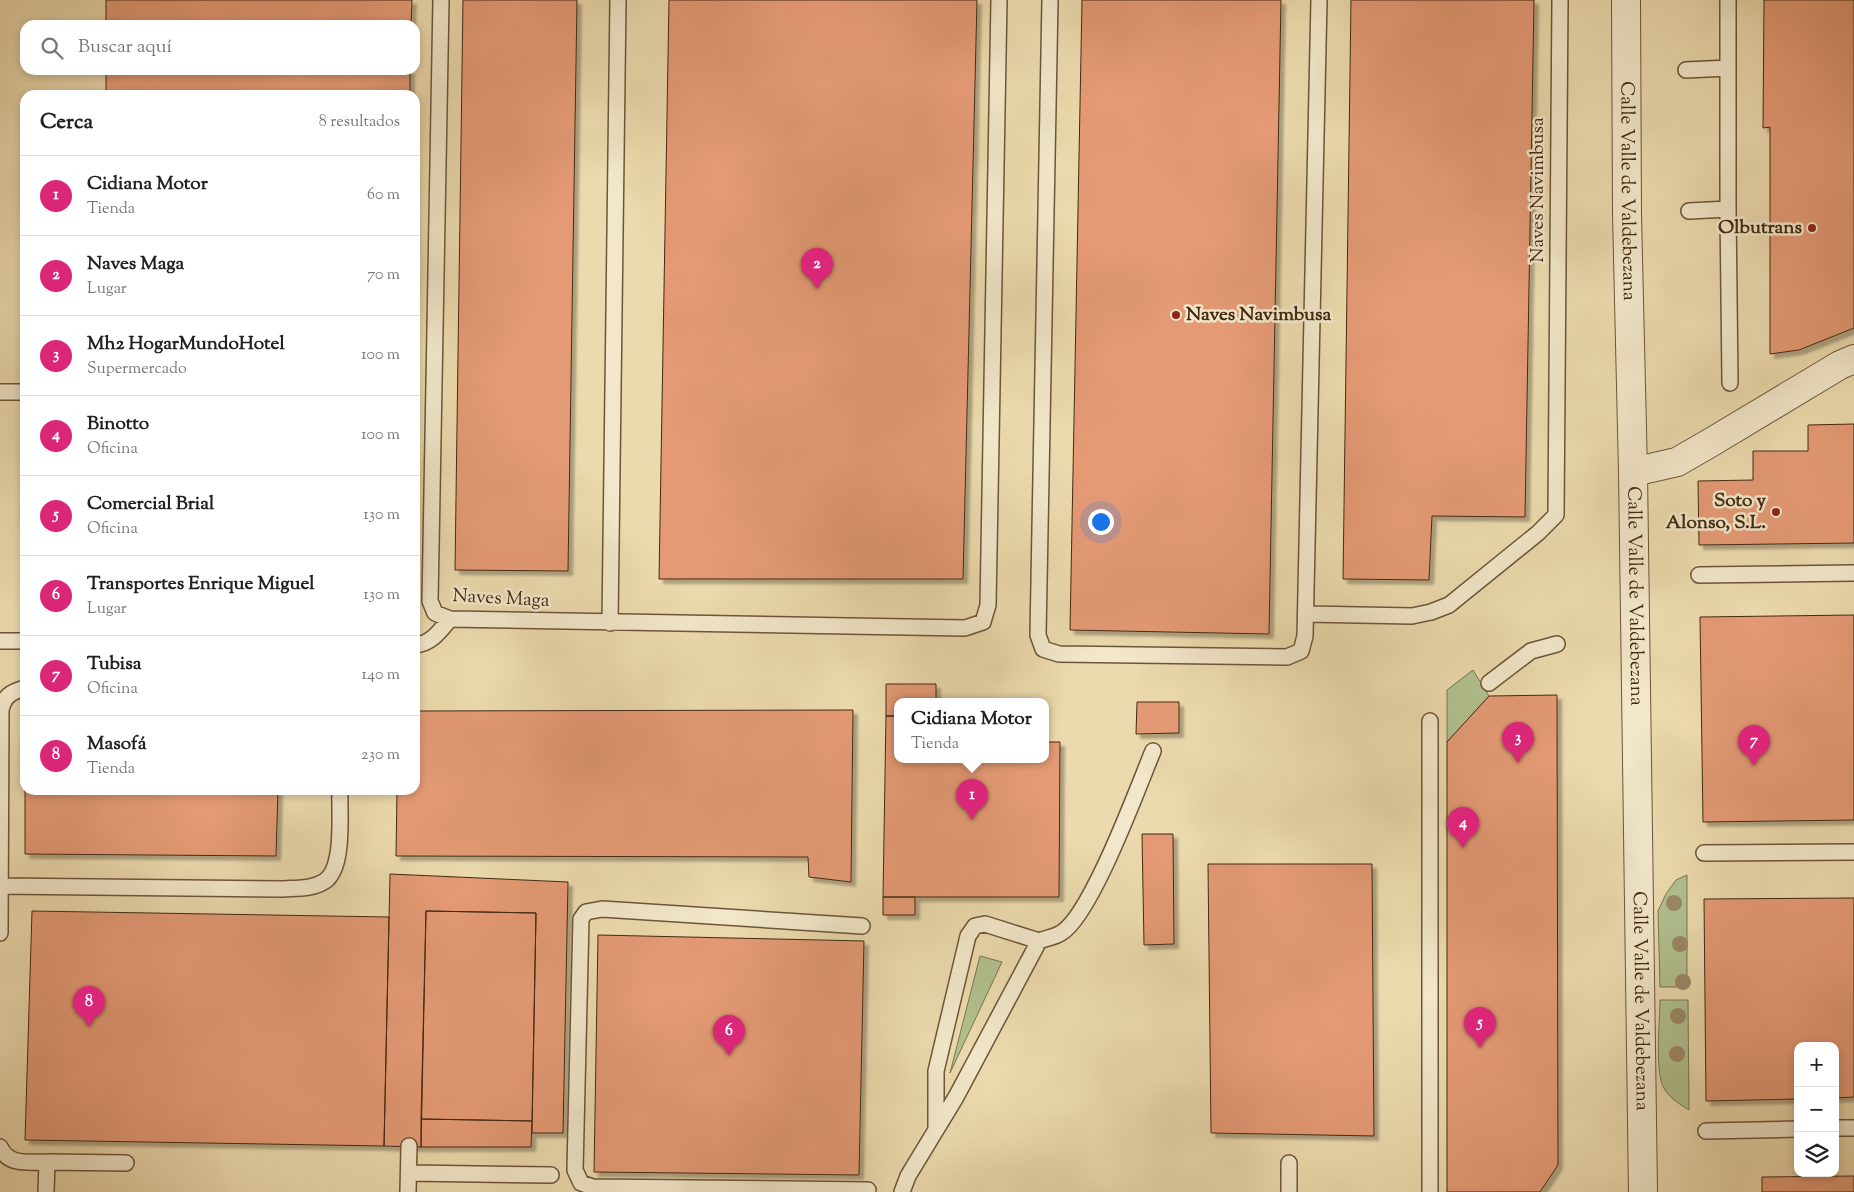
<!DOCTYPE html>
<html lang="es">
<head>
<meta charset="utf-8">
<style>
	:root { --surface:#fff; --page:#f6f6f6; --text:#222; --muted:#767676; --line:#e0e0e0; --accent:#db2777 }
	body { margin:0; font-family:"Sorts Mill Goudy",serif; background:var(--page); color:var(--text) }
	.controls { position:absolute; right:15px; bottom:15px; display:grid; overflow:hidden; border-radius:10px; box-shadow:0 2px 8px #0003 }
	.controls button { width:45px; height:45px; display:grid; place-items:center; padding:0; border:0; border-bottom:1px solid var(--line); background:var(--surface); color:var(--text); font:25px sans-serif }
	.you { position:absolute; left:1100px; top:521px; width:18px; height:18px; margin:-12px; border:4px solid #fff; border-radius:50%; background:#1a73e8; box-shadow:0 0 0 8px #1a73e833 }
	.badge { display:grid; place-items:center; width:32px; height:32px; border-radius:50%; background:var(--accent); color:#fff; font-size:16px; font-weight:700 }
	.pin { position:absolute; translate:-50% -41px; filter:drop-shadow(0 1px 2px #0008) }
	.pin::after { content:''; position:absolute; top:26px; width:18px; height:15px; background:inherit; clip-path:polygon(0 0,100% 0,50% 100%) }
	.popup { position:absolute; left:894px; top:698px; width:155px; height:65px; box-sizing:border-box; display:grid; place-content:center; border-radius:10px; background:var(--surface); filter:drop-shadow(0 1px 4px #0005); font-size:16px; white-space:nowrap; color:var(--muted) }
	.popup b { font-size:19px; color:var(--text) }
	.popup::after { content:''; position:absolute; left:50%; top:100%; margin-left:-10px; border:10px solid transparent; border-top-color:var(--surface) }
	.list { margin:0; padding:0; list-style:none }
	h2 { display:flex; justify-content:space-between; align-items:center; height:65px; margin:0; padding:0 20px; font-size:21px }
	h2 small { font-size:16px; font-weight:400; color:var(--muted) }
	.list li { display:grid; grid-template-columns:32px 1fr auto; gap:15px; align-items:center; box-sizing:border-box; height:80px; padding:0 20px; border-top:1px solid var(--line) }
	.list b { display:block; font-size:19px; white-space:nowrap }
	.list p { margin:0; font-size:16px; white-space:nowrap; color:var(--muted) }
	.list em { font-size:16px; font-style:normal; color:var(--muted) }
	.icon { flex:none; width:28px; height:28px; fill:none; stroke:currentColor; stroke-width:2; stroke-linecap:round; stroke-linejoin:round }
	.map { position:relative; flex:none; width:1854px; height:1192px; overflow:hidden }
	.search { position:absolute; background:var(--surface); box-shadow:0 2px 8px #0003; left:20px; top:20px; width:400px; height:55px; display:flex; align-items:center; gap:12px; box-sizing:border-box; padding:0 18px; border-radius:15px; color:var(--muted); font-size:19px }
	.panel { position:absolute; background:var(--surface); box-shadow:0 2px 8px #0003; left:20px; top:90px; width:400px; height:705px; border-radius:15px }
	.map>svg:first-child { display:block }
	.green { fill:#b1c18f; stroke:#7a7550 }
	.building { fill:#e49a74; stroke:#432912; filter:url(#shadow) }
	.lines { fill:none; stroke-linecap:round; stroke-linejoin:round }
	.service-casing { stroke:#6d5539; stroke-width:18 }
	.minor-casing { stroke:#6d5539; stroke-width:30 }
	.service { stroke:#f2e7ca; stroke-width:15 }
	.minor { stroke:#f2e7ca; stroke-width:28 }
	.tree { fill:#9b8966 }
	.poi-dot { fill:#8f2418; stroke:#f2e7ca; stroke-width:2 }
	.labels { text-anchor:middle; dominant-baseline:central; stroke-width:5; stroke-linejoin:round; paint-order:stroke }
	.street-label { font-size:19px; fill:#432912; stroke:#f2e7ca }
	.poi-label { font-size:19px; font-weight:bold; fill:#432912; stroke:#f2e7ca; text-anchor:end }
</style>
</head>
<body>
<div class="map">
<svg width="1854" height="1192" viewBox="0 0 1854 1192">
	<defs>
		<filter id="shadow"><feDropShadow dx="4.5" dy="4.5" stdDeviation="1" flood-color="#0004"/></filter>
	</defs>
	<rect width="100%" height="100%" fill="#ebdaad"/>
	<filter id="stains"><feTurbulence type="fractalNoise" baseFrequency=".004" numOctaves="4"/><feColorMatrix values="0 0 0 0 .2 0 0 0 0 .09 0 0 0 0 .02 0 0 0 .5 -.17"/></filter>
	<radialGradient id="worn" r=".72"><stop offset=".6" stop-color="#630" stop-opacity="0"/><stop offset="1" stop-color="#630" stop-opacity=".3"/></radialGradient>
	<path class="green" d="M 1473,670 L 1489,696 L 1447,742 L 1447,690 Z
		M 1687,875 L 1687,987 L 1660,987 L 1658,911 L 1666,894 L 1676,880 Z
		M 980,956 L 1002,962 L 950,1073 Z
		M 1660,1000 L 1688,1000 L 1689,1110 C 1681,1105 1671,1099 1665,1090 C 1654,1075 1660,1020 1660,1000 Z"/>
	<path class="building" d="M 106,0 L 412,0 L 411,25 L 106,25 Z
		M 463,0 L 577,0 L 568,571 L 455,570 Z
		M 669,0 L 977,0 L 963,579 L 659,579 Z
		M 1082,0 L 1281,0 L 1269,634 L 1070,630 Z
		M 1351,0 L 1534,0 L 1525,517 L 1432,516 L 1429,580 L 1343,579 Z
		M 1764,0 L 1854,0 L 1854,328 L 1799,350 L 1770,354 L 1770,127 L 1763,128 Z
		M 106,70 L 410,70 L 410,95 L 106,95 Z
		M 1854,424 L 1854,543 L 1699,545 L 1698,481 L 1753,480 L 1753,451 L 1808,451 L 1808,425 Z
		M 1854,615 L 1854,820 L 1703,822 L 1700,617 Z
		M 886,684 L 936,684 L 936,701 L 898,701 L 898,716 L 886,716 Z
		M 1557,695 L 1558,1165 L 1540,1192 L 1447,1192 L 1447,742 L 1489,696 Z
		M 1137,702 L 1179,702 L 1179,733 L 1136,734 Z
		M 853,710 L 851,882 L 809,877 L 808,857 L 396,856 L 397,790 L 415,790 L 415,711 Z
		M 886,716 L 898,716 L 898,759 L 1046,759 L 1046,742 L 1060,742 L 1059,897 L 883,897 Z
		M 25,790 L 278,790 L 276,856 L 25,854 Z
		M 1142,834 L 1173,834 L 1174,944 L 1144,945 Z
		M 1208,864 L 1372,864 L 1374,1136 L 1211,1133 Z
		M 390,874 L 568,882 L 563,1133 L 532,1133 L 536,913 L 426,911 L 421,1147 L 384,1146 Z
		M 883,897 L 915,897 L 915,915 L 883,915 Z
		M 1854,898 L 1854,1097 L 1835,1098 L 1835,1046 L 1798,1046 L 1798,1099 L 1706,1101 L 1704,899 Z
		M 32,911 L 389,917 L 384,1146 L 25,1140 Z
		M 426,911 L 536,913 L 532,1121 L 421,1119 Z
		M 598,935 L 864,941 L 859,1175 L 594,1172 Z
		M 421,1119 L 532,1121 L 531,1147 L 421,1147 Z
		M 1854,1176 L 1854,1192 L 1762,1192 L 1762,1177 Z"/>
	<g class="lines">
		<g class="service-casing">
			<path id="service" d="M 441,0 L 430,601 L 435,613 L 450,619 L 965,628 L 983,622 L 988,605 L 999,0
				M 1050,0 L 1038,635 L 1043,649 L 1059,654 L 1287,657 L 1301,651 L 1305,636 L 1319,0
				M 1728,0 L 1728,209 L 1730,383
				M 1686,70 L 1728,68
				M 1689,211 L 1728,209
				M 0,392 L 25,392
				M 1699,575 L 1854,573
				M 1306,614 L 1412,616 L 1431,612 L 1449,605 L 1538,533 L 1556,515 L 1560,0
				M 610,623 L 618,0
				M 0,641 L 25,641
				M 415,645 C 431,644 440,631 450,619
				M 1489,683 L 1531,651 L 1557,644
				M 1430,721 L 1430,1192
				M 1704,853 L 1854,852
				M 0,886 L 283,889 C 297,888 313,889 325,881 C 345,867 339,812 340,790
				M 0,933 L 1,710 C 4,696 11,692 25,688
				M 1039,941 C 1046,938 1055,937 1061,933 C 1091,916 1138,787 1153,751
				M 1835,1128 L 1854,1128
				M 1706,1131 L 1798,1129
				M 0,1147 C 8,1166 29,1162 47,1162 L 46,1192
				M 47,1162 L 126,1163
				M 409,1173 L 551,1175
				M 689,1188 L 593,1187 L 581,1183 L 575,1170 L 581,919 L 586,912 L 602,909 L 862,926
				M 408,1192 L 409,1146
				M 689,1192 L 689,1188 L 868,1190
				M 902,1192 L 908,1176 L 956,1097 L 1039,941 L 985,924 L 975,926 L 968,936 L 936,1071 L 936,1129
				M 1289,1192 L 1289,1163"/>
		</g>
		<g class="minor-casing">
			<g id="minor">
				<path id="s1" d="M 1626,0 L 1627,214 L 1633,472 L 1643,1192"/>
				<path d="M 1633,472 L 1677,462 L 1710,443 L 1840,365 L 1854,359"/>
			</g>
		</g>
		<use href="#service" class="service"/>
		<use href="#minor" class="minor"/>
	</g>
	<g class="tree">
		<circle cx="1674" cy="903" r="8"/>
		<circle cx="1680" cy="944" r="8"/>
		<circle cx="1683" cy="982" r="8"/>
		<circle cx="1678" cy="1016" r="8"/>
		<circle cx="1677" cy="1054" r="8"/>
	</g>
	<g class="poi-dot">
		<circle cx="1812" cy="228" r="5"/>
		<circle cx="1176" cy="315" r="5"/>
		<circle cx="1776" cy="512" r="5"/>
	</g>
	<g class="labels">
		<g class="street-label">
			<text transform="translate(1538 190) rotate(-90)">Naves Navimbusa</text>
			<text stroke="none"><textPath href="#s1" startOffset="191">Calle Valle de Valdebezana</textPath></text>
			<text stroke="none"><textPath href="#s1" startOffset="596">Calle Valle de Valdebezana</textPath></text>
			<text transform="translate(501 599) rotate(3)">Naves Maga</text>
			<text stroke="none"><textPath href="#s1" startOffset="1001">Calle Valle de Valdebezana</textPath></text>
		</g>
		<g class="poi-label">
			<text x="1802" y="228">Olbutrans</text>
			<text x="1186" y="315" text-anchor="start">Naves Navimbusa</text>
			<text x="1766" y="501">Soto y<tspan x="1766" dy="22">Alonso, S.L.</tspan></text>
		</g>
	</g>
	<rect width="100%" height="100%" filter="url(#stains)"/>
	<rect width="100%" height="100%" fill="url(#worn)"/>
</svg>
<div class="controls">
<button>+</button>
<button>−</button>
<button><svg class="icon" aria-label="layers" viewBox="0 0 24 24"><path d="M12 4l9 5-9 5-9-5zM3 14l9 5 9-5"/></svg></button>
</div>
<div class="you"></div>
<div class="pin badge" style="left:972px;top:820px">1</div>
<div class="popup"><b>Cidiana Motor</b>Tienda</div>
<div class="pin badge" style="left:817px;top:289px">2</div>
<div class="pin badge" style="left:1518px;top:763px">3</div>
<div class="pin badge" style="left:1463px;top:848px">4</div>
<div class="pin badge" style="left:1480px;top:1048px">5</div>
<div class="pin badge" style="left:729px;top:1056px">6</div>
<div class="pin badge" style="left:1754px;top:766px">7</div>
<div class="pin badge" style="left:89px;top:1027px">8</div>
<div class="search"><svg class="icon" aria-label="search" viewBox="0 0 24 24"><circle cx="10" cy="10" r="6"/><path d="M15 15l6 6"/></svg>Buscar aquí</div>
<section class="panel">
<h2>Cerca<small>8 resultados</small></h2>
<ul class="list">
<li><span class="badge">1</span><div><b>Cidiana Motor</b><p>Tienda</p></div><em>60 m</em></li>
<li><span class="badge">2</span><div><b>Naves Maga</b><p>Lugar</p></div><em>70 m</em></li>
<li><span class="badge">3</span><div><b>Mh2 HogarMundoHotel</b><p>Supermercado</p></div><em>100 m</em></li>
<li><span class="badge">4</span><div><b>Binotto</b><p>Oficina</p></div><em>100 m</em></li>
<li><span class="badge">5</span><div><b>Comercial Brial</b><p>Oficina</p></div><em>130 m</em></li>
<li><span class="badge">6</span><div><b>Transportes Enrique Miguel</b><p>Lugar</p></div><em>130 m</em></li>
<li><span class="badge">7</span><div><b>Tubisa</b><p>Oficina</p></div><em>140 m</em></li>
<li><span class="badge">8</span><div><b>Masofá</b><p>Tienda</p></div><em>230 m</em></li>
</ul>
</section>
</div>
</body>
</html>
